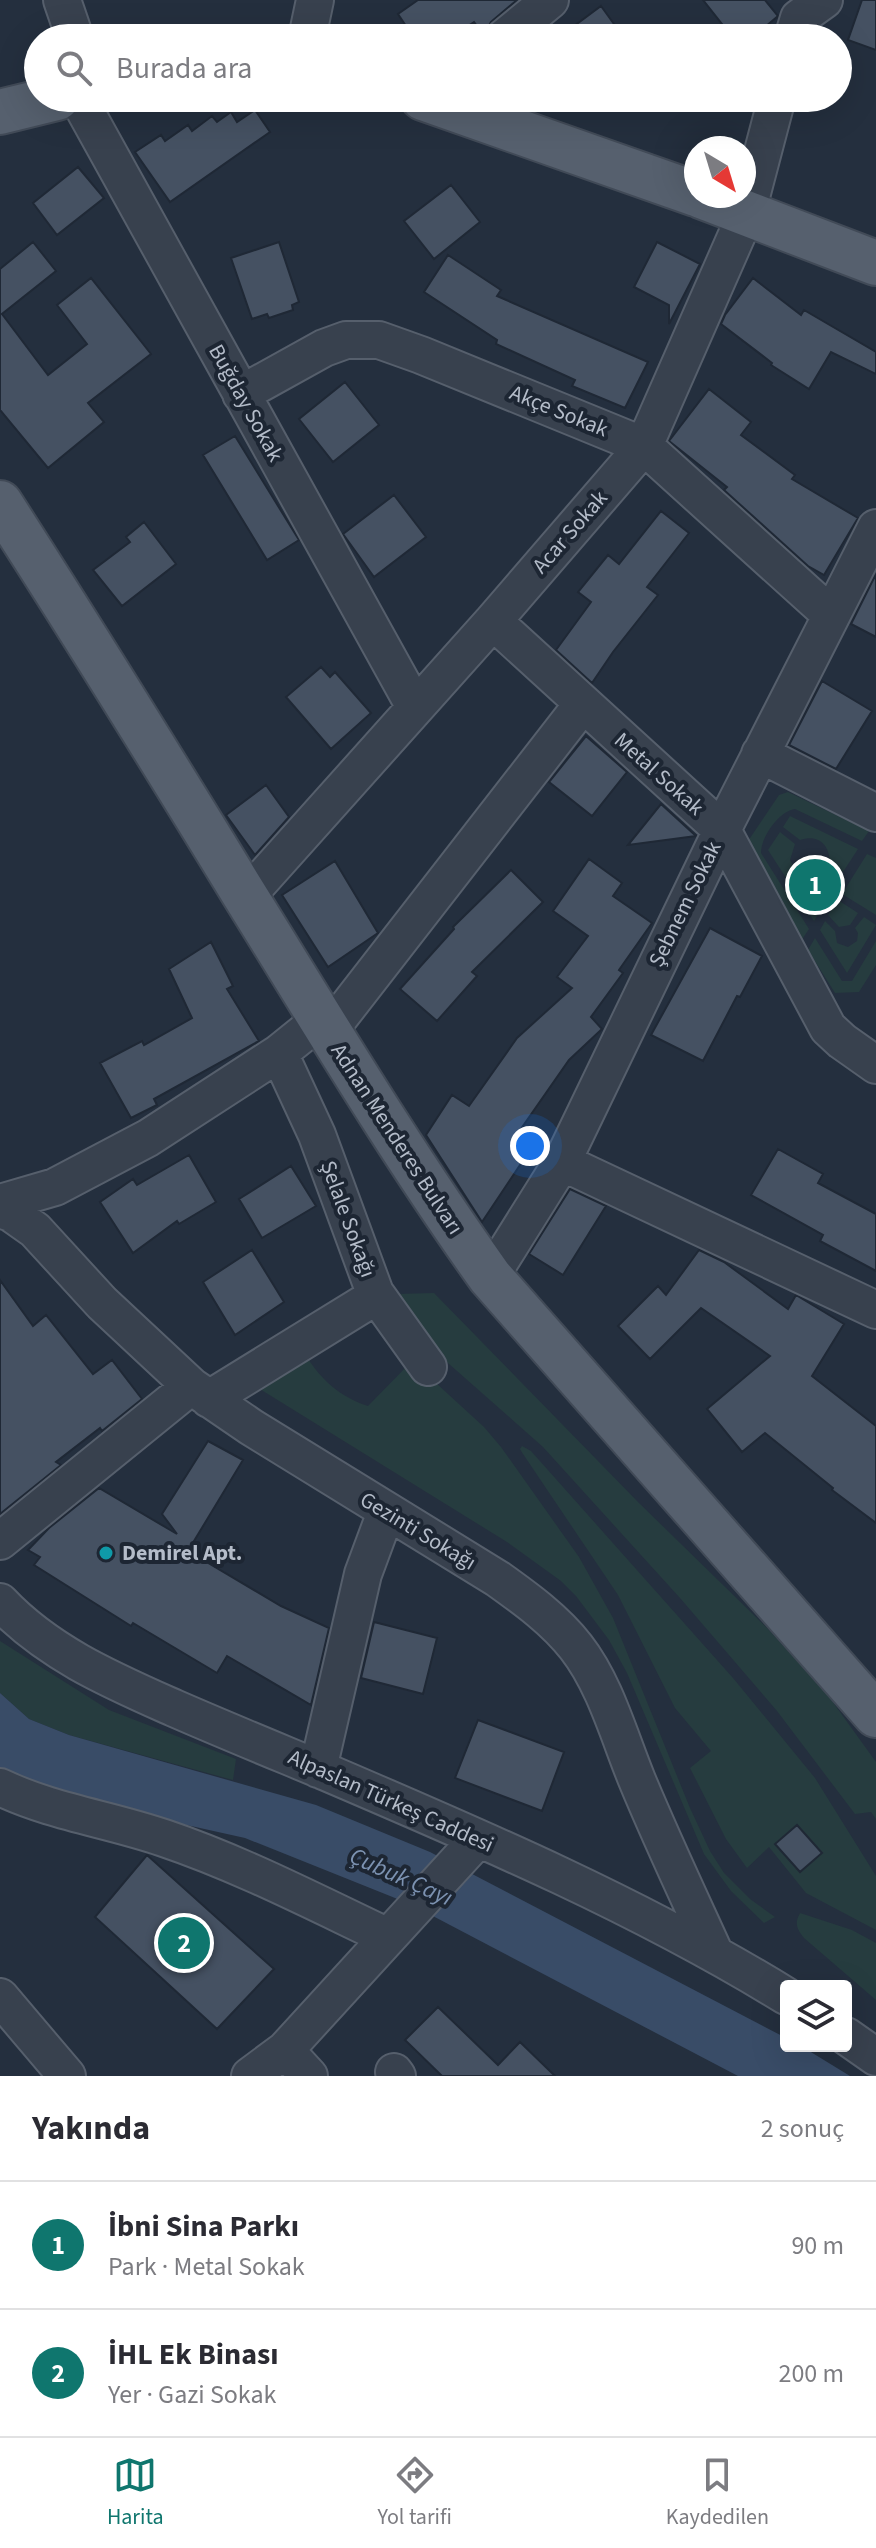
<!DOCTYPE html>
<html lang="tr">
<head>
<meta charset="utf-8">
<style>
	:root { --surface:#fff; --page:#f7f7f7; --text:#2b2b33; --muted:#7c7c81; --line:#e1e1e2; --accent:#0f766e }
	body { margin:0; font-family:"Source Sans 3",sans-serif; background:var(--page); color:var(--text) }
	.controls { position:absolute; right:24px; bottom:24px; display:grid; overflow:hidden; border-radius:8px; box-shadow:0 8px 32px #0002 }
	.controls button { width:72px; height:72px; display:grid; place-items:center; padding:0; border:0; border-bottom:2px solid var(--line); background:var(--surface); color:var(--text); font:40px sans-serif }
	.compass { position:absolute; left:684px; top:136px; width:72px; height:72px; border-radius:50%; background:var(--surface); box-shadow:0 8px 32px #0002; rotate:142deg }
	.you { position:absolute; left:530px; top:1146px; width:28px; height:28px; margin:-20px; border:6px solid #fff; border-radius:50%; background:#1a73e8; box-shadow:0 0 0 12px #1a73e833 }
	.badge { display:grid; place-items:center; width:52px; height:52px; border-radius:50%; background:var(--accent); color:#fff; font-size:26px; font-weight:700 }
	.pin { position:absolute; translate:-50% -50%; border:4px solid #fff; box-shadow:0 2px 8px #0006 }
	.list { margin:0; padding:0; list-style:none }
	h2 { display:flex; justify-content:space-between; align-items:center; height:104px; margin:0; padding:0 32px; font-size:34px }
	h2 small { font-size:26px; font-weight:400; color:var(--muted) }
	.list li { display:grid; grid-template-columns:52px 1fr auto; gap:24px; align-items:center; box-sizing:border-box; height:128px; padding:0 32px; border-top:2px solid var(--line) }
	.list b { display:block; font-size:30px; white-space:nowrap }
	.list p { margin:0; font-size:26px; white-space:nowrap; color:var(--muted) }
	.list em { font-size:26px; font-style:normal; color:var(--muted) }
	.icon { flex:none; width:44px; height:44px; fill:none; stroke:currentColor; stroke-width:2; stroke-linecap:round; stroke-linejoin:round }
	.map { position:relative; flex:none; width:876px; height:2076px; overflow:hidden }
	.search { position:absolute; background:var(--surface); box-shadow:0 8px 32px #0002; left:24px; right:24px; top:24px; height:88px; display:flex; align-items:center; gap:20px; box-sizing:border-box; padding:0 28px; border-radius:44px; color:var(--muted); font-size:30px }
	.sheet { height:360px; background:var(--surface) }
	nav { display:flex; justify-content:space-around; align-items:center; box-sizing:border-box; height:112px; border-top:2px solid var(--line); background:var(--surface); font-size:22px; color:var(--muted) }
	nav a { display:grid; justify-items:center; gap:4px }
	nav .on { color:var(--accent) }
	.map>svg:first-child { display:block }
	.green { fill:#263c3f }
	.water { fill:#394c67 }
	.building { fill:#455162; stroke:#1f2835; stroke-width:2 }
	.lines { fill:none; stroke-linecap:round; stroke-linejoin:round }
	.minor-casing { stroke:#565f6c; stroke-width:40 }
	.major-casing { stroke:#414a57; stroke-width:48 }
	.minor { stroke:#38414e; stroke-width:36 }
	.major { stroke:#56606e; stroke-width:44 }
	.culture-dot { fill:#0f9aa8; stroke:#1d2633; stroke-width:3 }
	.labels { text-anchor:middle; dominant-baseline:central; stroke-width:8; stroke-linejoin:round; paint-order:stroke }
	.street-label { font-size:22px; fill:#b4bcc9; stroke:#1d2633 }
	.poi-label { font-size:22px; font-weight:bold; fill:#b4bcc9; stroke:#1d2633; text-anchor:start }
	.water-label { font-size:24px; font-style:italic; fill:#7c92b1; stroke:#1d2633 }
</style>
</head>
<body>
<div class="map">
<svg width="876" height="2076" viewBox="0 0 876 2076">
	<rect width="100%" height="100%" fill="#242f3e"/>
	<path class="green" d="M 788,792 L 869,831 L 862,841 L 795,809 C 779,811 761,837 761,853 L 809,929 L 801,941 L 748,841 L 779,795 Z
		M 790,816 L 858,849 L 843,872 L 830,862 C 829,844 818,834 800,840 L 783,827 Z
		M 780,832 L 795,844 L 790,860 L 798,874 L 812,878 L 826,869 L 839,879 L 814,921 L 768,850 Z
		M 867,854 L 876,858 L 876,915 L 842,894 Z
		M 838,900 L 858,913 L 850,925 L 839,927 L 828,915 Z
		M 864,917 L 876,925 L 847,973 L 820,930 L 825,921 L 835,931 L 837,943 L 848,947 L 857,941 L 858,933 L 855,928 Z
		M 815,938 L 842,981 L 852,981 L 876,941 L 876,965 L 859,992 L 835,993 L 808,950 Z
		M 434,1293 L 638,1502 L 767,1628 L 827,1694 L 876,1762 L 876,1819 L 871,1812 L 855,1814 L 777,1711 L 680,1598 L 543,1447 L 440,1356 L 396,1294 Z
		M 305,1354 C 320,1379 340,1397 368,1406 L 412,1361 L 484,1427 L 501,1447 L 579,1557 L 613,1618 L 690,1808 L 710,1851 L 724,1873 L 750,1899 L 775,1917 L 764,1923 L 731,1891 L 704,1854 L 627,1673 L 609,1640 L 576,1596 L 561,1581 L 507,1542 L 255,1386 Z
		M 522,1446 L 531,1451 L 733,1678 L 815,1778 L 876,1876 L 876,1930 L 806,1893 L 769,1847 L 747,1868 L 726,1839 L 690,1768 L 711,1751 L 675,1708 L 618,1595 L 523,1454 L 520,1449 Z
		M 0,1641 L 109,1710 L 236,1759 L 233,1780 L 69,1735 L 29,1719 L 0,1693 Z
		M 800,1913 L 852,1930 L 876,1943 L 876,2000 L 804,1938 C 797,1929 794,1924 800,1913 Z"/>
	<path class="water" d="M 0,1693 L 29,1719 L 69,1735 L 316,1805 L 430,1852 L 786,2038 L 786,2046 L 801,2046 L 850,2076 L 738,2076 L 410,1904 L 245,1838 L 119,1810 L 36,1786 L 0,1768 Z"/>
	<path class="building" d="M 418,0 L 517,0 L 491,22 L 484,35 L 474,22 L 450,38 L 414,38 L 398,14 Z
		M 703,0 L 765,0 L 778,16 L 752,38 L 740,38 L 730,26 L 726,29 Z
		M 862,0 L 876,0 L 876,50 L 848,40 Z
		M 601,6 L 624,38 L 558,38 Z
		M 255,110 L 270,132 L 170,202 L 135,152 L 161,135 L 165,141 L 188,125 L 192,131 L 212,116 L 217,122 L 231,112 L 237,122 Z
		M 78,167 L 104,198 L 57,235 L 33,203 Z
		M 451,185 L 480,222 L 434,259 L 404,221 Z
		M 33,242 L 56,271 L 2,314 L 48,375 L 87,344 L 57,305 L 91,278 L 151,354 L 88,403 L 104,422 L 48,468 L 0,410 L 0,269 Z
		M 279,242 L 299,302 L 292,305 L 293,310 L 269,318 L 267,314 L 252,319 L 231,258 Z
		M 657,242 L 700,264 L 669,324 L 669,305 L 634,287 Z
		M 448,255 L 501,290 L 497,296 L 648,362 L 625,408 L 572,386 L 575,380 L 496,344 L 497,340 L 424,292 Z
		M 753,278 L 801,315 L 804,310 L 876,352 L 876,374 L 831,352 L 809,389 L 771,365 L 772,363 L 721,324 L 725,315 Z
		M 345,382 L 379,425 L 333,462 L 299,419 Z
		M 709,389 L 751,422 L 741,435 L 795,475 L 792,479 L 858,518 L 824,575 L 808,566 L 724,490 L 727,487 L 669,441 Z
		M 235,436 L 299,540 L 267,560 L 203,455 Z
		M 394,495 L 426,537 L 374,577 L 343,534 Z
		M 661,511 L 689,533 L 647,587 L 658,595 L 613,652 L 592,683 L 556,650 L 591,602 L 578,592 L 608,555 L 619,564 Z
		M 144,522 L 176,564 L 122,606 L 93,570 L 130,542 L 126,537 Z
		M 876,574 L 876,637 L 851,624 Z
		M 321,667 L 330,677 L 335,672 L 371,713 L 331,749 L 286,697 Z
		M 822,681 L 872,711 L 836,769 L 789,745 Z
		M 586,736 L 627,772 L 592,816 L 549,782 Z
		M 266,785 L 289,817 L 255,855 L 226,815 Z
		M 661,804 L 696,836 L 628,845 Z
		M 589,859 L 622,883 L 613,896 L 652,923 L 619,970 L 623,973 L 591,1017 L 602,1029 L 569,1060 L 516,1136 L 532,1147 L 482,1222 L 426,1135 L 452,1095 L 469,1106 L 517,1038 L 572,988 L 557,977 L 588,936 L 553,911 Z
		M 335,861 L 378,933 L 328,967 L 282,895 Z
		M 511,870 L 543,902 L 472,972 L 477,976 L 437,1021 L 400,989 L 454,929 L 453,927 Z
		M 710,928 L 762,956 L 740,997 L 737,996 L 703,1061 L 651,1035 Z
		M 211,942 L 233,986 L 227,989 L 259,1041 L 154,1099 L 157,1105 L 131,1118 L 100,1063 L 142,1041 L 144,1045 L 192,1018 L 169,969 Z
		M 778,1149 L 823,1174 L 818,1183 L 876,1214 L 876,1271 L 820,1241 L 823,1235 L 751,1195 Z
		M 189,1155 L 216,1202 L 179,1224 L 177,1221 L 133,1253 L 100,1202 L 133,1179 L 137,1185 Z
		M 291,1166 L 316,1206 L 262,1238 L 239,1199 Z
		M 570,1189 L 606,1206 L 563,1275 L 529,1254 Z
		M 252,1250 L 284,1302 L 235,1335 L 203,1282 Z
		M 699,1250 L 724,1262 L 788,1309 L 796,1295 L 844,1324 L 812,1376 L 876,1426 L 876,1523 L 832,1490 L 833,1488 L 765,1433 L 742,1452 L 707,1409 L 770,1356 L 701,1308 L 650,1359 L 618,1326 L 658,1286 L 666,1295 Z
		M 0,1280 L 33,1326 L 46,1315 L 93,1374 L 112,1360 L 142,1399 L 102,1431 L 100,1428 L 56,1462 L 61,1465 L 0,1514 Z
		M 208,1441 L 243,1460 L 188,1551 L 281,1606 L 329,1628 L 311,1705 L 227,1656 L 217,1673 L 133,1623 L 131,1626 L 34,1565 L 40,1557 L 28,1550 L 49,1528 L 99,1488 L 177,1534 L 162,1514 Z
		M 374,1622 L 437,1638 L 423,1694 L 361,1678 Z
		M 478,1720 L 564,1752 L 542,1811 L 455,1778 Z
		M 797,1825 L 822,1853 L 800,1872 L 775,1844 Z
		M 147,1855 L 274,1969 L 217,2029 L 95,1917 Z
		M 438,2007 L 498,2065 L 520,2042 L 555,2076 L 442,2076 L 405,2040 Z"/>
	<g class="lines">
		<g class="minor-casing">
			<path id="minor" d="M 62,0 L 75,38
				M 307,38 L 315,0
				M 504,38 L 550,0
				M 793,38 L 799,18 L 824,0
				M 78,98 L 415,707
				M 241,394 L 324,348 L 346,340 L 379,340 L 421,355 L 644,446 L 831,615
				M 493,621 L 722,830 L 828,1028 L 842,1041 L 876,1065
				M 760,754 L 876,813
				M 246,897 L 493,621 L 644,446 L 747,212 L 777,98
				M 328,1032 L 582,705
				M 562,1162 L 876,1310
				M 0,1203 L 55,1187 L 148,1138 L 279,1053 L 320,1020
				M 0,1209 L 11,1213 L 35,1230 L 102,1303 L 191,1386 L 251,1427 L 498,1579 C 526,1599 555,1620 576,1647 C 605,1684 619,1736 637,1780 C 661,1838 688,1895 714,1952
				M 490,1277 L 562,1162 L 722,830 L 876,528
				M 375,1293 L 428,1367
				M 209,1399 L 368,1301 L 375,1293 L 317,1135 L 279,1053
				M 0,1541 L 191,1386
				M 0,1602 C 48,1653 111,1680 174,1708 C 222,1729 271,1749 319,1769 C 478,1837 638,1905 786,1996
				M 318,1769 L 363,1574 L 386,1512
				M 0,1787 C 52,1812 109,1819 164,1838 C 241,1864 314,1902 388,1937
				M 0,1997 L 67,2076
				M 846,2036 L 876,2057
				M 285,2050 L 309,2076
				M 394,2072 L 397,2076
				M 250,2076 L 285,2050 L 478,1839"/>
		</g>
		<g class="major-casing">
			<path id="major" d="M 423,98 L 696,194
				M 0,112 L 57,98
				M 701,196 L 876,263
				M 0,503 C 83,632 164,763 244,894 C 324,1023 402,1154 490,1277 L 876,1715"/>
		</g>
		<use href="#minor" class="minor"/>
		<use href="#major" class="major"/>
	</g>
	<circle class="culture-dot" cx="106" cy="1553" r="8"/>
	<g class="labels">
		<g class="street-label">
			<text transform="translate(246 403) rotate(61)">Buğday Sokak</text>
			<text transform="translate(559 411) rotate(22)">Akçe Sokak</text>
			<text transform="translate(570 532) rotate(-49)">Acar Sokak</text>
			<text transform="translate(659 774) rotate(42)">Metal Sokak</text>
			<text transform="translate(685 904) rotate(-64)">Şebnem Sokak</text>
			<text transform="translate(397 1139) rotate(57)">Adnan Menderes Bulvarı</text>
			<text transform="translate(348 1219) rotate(70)">Şelale Sokağı</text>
			<text transform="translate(418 1531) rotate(31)">Gezinti Sokağı</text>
			<text transform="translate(391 1801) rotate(24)">Alpaslan Türkeş Caddesi</text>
		</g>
		<g class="poi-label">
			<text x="122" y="1553">Demirel Apt.</text>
		</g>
		<g class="water-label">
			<text transform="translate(401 1877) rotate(24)">Çubuk Çayı</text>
		</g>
	</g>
</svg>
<div class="controls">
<button><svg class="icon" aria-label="layers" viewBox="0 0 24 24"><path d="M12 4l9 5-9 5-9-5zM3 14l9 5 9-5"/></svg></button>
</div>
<svg class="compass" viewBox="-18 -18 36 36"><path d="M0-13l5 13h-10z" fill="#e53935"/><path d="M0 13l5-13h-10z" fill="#7c7c81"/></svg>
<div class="you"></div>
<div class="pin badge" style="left:815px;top:885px">1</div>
<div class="pin badge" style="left:184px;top:1943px">2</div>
<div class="search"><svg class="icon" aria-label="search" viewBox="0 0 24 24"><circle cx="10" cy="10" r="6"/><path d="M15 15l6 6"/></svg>Burada ara</div>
</div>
<section class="sheet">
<h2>Yakında<small>2 sonuç</small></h2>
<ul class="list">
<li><span class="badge">1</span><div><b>İbni Sina Parkı</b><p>Park · Metal Sokak</p></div><em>90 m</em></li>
<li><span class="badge">2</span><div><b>İHL Ek Binası</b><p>Yer · Gazi Sokak</p></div><em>200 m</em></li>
</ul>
</section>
<nav>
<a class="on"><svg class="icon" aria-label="map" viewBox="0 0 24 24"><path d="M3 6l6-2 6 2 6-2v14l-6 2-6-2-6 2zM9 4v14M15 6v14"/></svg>Harita</a>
<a><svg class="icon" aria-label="directions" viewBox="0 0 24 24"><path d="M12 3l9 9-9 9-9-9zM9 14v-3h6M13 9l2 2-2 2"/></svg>Yol tarifi</a>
<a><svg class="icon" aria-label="saved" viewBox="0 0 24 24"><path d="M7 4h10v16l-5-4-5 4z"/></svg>Kaydedilen</a>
</nav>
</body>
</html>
